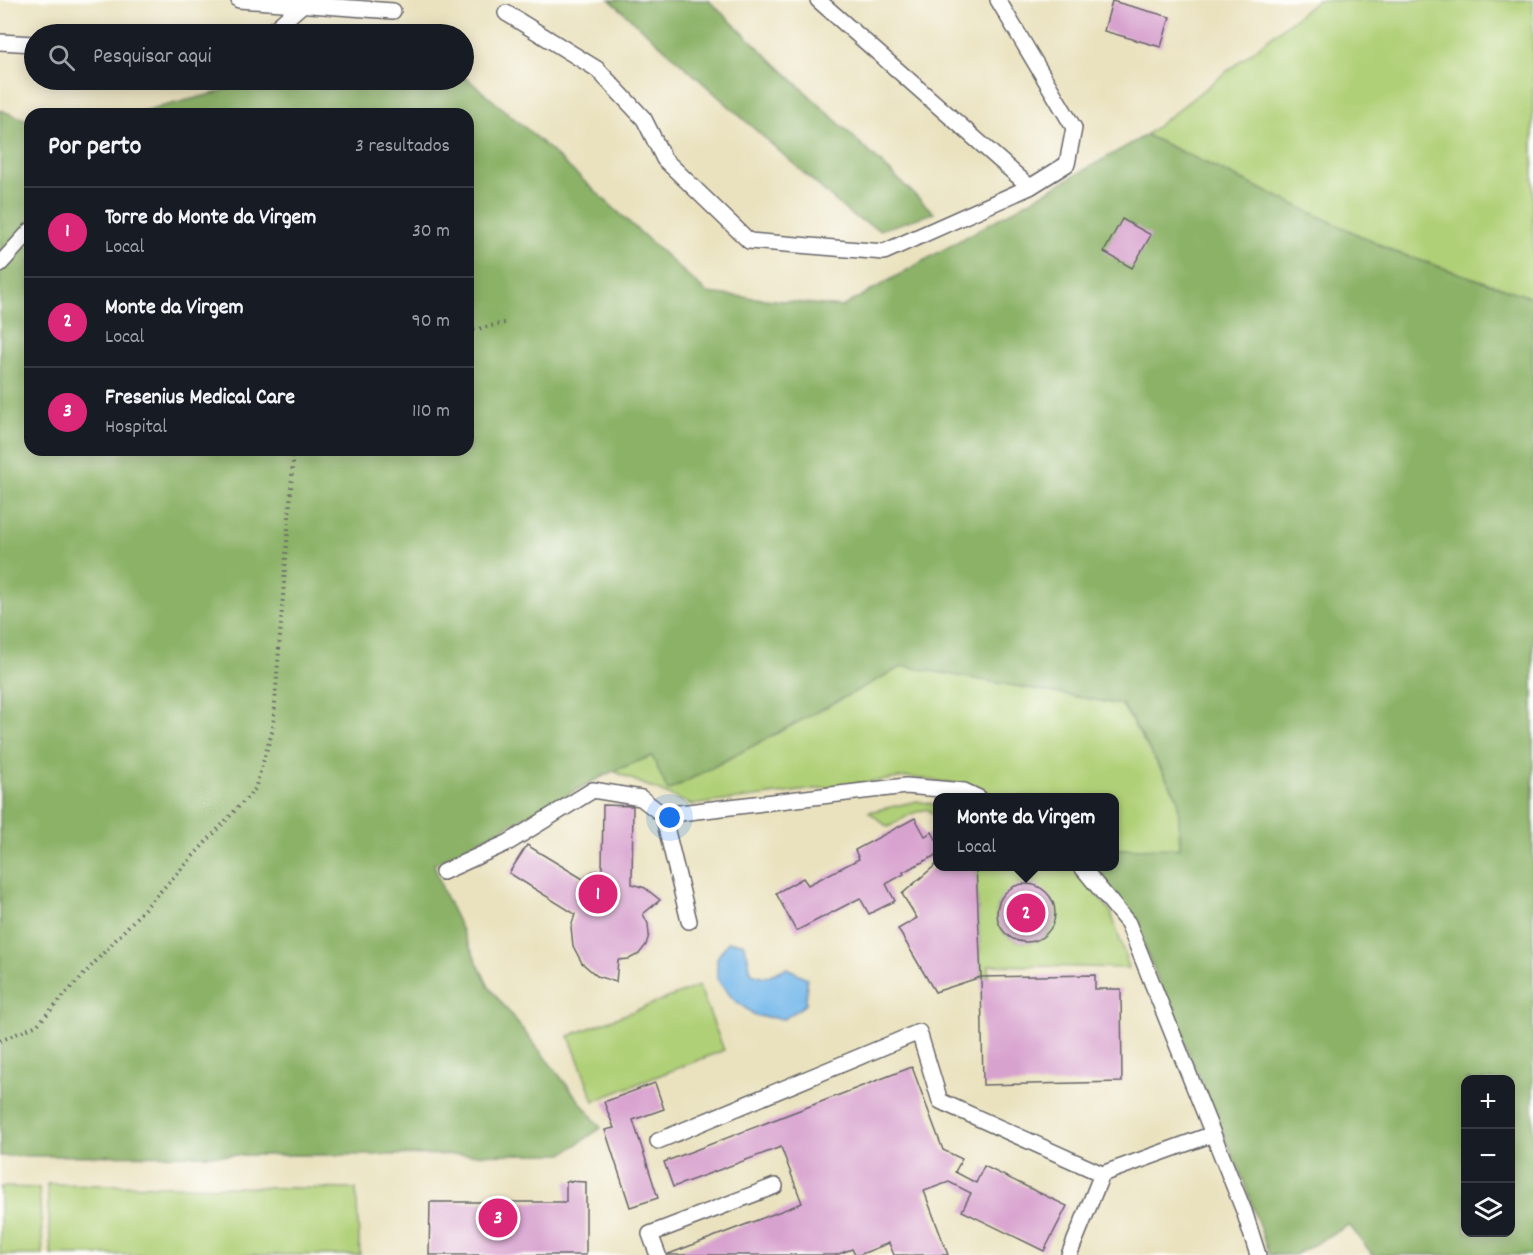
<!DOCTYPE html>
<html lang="pt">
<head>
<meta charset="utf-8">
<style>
	:root { --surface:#171b24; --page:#242831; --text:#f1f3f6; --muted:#9ea1a6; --line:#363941; --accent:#db2777 }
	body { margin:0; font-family:Dekko,sans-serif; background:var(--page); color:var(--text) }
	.controls { position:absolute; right:18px; bottom:18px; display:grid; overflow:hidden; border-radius:12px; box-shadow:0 3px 15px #0003 }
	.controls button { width:54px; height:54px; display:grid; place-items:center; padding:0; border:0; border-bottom:2px solid var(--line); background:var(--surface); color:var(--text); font:30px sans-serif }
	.you { position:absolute; left:670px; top:818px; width:21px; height:21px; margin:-15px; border:4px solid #fff; border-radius:50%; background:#1a73e8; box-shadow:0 0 0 9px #1a73e833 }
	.badge { display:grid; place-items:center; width:39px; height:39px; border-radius:50%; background:var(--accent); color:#fff; font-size:20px; font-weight:700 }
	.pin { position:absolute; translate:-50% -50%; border:3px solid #fff; box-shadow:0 2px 6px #0006 }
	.popup { position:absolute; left:933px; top:793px; width:186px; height:78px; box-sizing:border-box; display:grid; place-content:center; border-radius:12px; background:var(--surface); filter:drop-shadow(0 2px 4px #0005); font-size:20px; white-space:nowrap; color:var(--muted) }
	.popup b { font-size:22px; color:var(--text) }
	.popup::after { content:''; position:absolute; left:50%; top:100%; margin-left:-12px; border:12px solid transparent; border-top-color:var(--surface) }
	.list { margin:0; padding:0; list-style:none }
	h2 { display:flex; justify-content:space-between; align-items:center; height:78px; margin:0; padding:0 24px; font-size:26px }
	h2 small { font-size:20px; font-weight:400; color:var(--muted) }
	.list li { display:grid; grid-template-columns:39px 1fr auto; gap:18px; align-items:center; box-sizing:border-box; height:90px; padding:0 24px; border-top:2px solid var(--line) }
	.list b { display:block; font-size:22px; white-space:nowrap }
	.list p { margin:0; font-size:20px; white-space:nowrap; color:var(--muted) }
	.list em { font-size:20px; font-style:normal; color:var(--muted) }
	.icon { flex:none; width:33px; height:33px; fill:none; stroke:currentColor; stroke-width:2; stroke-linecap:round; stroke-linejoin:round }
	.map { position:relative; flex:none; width:1533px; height:1255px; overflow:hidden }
	.search { position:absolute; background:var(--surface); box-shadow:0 3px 15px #0003; left:24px; top:24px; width:450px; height:66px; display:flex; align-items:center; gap:15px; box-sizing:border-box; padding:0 21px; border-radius:33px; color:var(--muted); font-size:22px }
	.panel { position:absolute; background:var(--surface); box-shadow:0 3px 15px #0003; left:24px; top:108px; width:450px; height:348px; border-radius:18px }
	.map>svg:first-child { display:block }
	.green { fill:#b0d077; stroke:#697959; stroke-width:1.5; fill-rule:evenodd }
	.forest { fill:#8cb268; stroke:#576a52; stroke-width:1.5; fill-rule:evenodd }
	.water { fill:#75b8eb; stroke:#4c6d93; stroke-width:1.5 }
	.building { fill:#d8a2cf }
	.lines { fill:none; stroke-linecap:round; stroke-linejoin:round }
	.service-casing { stroke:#686569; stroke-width:18 }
	.path { stroke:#686569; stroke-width:4; stroke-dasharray:1.5 4.5; stroke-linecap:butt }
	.service { stroke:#fff; stroke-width:15 }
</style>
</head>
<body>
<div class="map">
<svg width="1533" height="1255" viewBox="0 0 1533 1255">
	<rect width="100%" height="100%" fill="#fdfcf7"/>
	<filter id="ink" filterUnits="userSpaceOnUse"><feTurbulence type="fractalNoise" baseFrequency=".0167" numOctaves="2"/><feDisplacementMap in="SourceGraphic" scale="12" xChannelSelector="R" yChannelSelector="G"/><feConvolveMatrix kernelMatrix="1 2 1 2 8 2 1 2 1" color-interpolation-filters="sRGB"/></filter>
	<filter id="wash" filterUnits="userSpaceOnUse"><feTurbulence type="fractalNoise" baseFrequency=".008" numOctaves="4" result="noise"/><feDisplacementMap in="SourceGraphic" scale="24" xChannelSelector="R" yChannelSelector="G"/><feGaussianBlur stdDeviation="1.35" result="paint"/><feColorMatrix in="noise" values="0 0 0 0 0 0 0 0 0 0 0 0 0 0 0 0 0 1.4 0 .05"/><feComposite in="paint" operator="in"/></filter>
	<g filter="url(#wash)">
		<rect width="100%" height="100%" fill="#eae2bf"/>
		<path class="green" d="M 1318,0 L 1533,0 L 1533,298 L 1395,252 L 1146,135 Z
			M 903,666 L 1122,705 L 1178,798 L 1180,849 L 1115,849 L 1114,798 L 1001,797 L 960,784 L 908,777 L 692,805 L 613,771 L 652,756 L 668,791 Z
			M 917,801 L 937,805 L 937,818 L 927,809 L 911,814 L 888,827 L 869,812 Z
			M 976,867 L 1074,867 L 1111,912 L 1129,968 L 989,965 L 989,977 L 981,977 ZM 1027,884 C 1075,896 1055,951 1018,941 C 1011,939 1004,935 1001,927 C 990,904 1004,889 1027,884 Z
			M 699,986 L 724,1050 L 594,1101 L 569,1036 Z
			M 47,1184 L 356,1189 L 360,1255 L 51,1255 Z
			M 0,1187 L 39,1188 L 43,1255 L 0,1255 Z"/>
		<path class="forest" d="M 610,0 L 708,0 L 934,213 L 880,230 L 851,215 Z
			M 464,76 L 529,131 L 707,293 L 842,307 L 1146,135 L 1395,252 L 1533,298 L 1533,1255 L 1373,1255 L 1349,1225 L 1295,1255 L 1269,1255 L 1243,1179 L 1175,1022 L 1133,918 L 1093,867 L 1114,866 L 1115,849 L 1180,848 L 1178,798 L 1123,705 L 903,666 L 668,791 L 652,756 L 613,771 L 434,864 L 443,891 L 489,987 L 601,1128 L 563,1154 L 0,1156 L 0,110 L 30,121 L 30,450 L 468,450 L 468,114 L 132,114 L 216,93 L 252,80 L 464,80 ZM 1466,1080 L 1510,1080 L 1510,1232 L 1466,1232 Z"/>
		<path class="water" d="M 728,942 L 743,943 L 748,957 L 751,973 L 765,977 L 787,968 L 807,978 L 806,1004 L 784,1019 L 756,1016 L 733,999 L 717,979 L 717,958 Z"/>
		<g id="blocks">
			<path class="building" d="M 1112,1 L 1170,17 L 1161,47 L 1104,31 Z
				M 1122,219 L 1151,235 L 1132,268 L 1104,252 Z
				M 603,805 L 633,806 L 632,884 L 645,888 L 660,900 L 643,914 L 648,924 L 649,935 L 646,945 L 639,954 L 629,959 L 618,960 L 616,982 L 597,976 L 582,963 L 573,946 L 571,927 L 575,914 L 509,873 L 527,845 L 583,879 L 591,872 L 602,869 Z
				M 915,818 L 925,836 L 932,832 L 938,843 L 938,854 L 903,872 L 904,874 L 886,884 L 895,901 L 869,914 L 860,898 L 796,931 L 776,893 L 803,878 L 808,885 L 859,859 L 855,850 Z
				M 938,863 L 938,866 L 976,866 L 981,977 L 935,992 L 898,929 L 917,918 L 902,894 Z
				M997 913a29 29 0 1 1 58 0a29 29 0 1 1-58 0Z
				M 1095,975 L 1095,989 L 1121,989 L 1122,1082 L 983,1085 L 981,977 Z
				M 912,1067 L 943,1150 L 962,1159 L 955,1172 L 976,1183 L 984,1166 L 1067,1206 L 1044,1251 L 962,1211 L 971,1193 L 949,1182 L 924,1191 L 948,1255 L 894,1255 L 889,1243 L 859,1255 L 855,1255 L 852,1249 L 836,1255 L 666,1255 L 802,1203 L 781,1147 L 673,1187 L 664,1162 Z
				M 655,1083 L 664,1109 L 633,1120 L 658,1198 L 630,1207 L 605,1130 L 614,1128 L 604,1102 Z
				M 566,1181 L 586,1182 L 586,1255 L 429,1255 L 430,1202 L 566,1202 Z"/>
		</g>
	</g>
	<g filter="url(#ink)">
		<use href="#blocks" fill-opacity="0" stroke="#686569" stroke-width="1.5"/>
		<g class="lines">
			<g class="service-casing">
				<path id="service" d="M 239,0 L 393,11
					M 818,0 L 1030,187
					M 506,13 L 597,69 L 644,119 L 664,159 L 749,241 L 884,252 L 1030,187 L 1067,164 L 1074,128 L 998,0
					M 269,34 L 302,5
					M 0,42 L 34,44
					M 0,264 L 30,231
					M 1081,866 L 1128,923 L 1244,1211 L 1258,1255
					M 443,872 L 509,842 L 593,790 L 641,798 L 663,815
					M 689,921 L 663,815 L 906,786 L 964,791 L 979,798
					M 658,1141 L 919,1032 L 940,1101 L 1102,1174 L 1069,1255
					M 1102,1174 L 1213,1134
					M 658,1255 L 650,1234 L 775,1186"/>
			</g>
			<path class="path" d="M 468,331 L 509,322
				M 0,1041 L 37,1025 L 255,789 L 273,729 L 294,450"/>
			<use href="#service" class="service"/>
		</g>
	</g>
</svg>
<div class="controls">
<button>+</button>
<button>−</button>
<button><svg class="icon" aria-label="layers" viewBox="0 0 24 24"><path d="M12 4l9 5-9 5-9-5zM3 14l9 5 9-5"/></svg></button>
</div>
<div class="you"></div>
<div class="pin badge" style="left:598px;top:894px">1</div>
<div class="pin badge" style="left:1026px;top:913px">2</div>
<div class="popup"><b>Monte da Virgem</b>Local</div>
<div class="pin badge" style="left:498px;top:1218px">3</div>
<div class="search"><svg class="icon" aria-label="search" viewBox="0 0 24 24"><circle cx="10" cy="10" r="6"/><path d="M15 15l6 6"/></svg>Pesquisar aqui</div>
<section class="panel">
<h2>Por perto<small>3 resultados</small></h2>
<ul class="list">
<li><span class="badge">1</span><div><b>Torre do Monte da Virgem</b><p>Local</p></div><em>30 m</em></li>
<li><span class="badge">2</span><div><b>Monte da Virgem</b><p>Local</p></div><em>90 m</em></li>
<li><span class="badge">3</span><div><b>Fresenius Medical Care</b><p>Hospital</p></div><em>110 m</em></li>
</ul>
</section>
</div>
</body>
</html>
